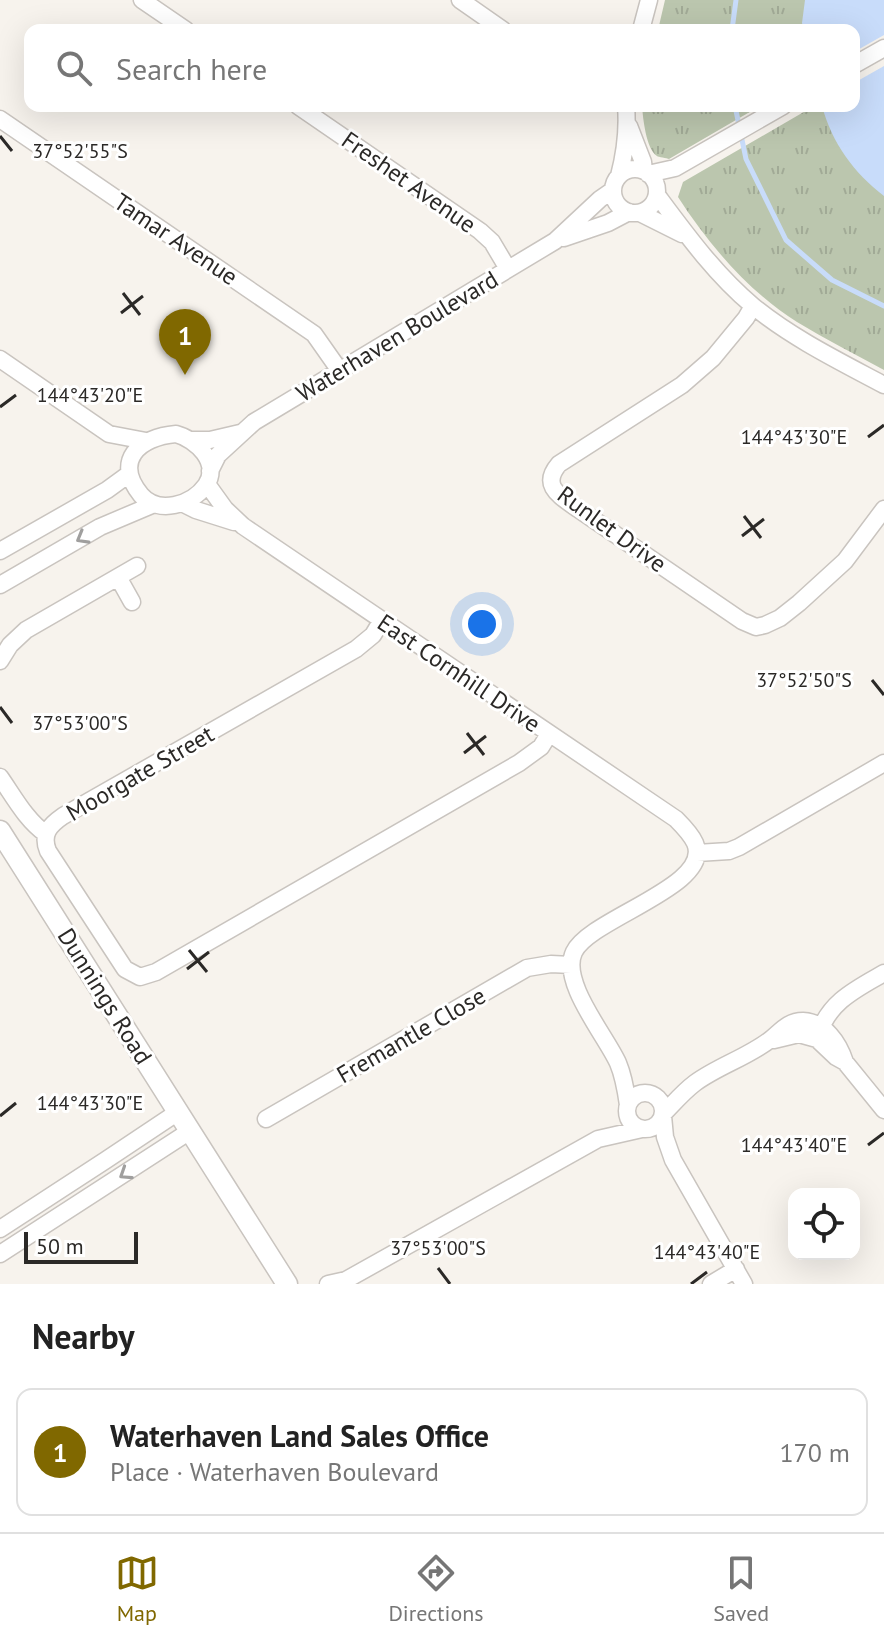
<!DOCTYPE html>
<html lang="en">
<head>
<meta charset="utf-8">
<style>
	:root { --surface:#fff; --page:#f2f2f2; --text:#222; --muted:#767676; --line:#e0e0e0; --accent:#806800 }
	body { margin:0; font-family:"PT Sans",sans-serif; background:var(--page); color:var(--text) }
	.controls { position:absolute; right:24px; bottom:24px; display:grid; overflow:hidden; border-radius:16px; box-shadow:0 8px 32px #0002 }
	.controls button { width:72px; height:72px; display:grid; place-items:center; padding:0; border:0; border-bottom:2px solid var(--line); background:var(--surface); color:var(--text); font:40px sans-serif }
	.scale { position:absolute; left:24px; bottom:20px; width:114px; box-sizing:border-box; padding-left:8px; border:4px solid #2b2927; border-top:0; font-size:22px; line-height:28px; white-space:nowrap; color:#2b2927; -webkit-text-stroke:6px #fff; paint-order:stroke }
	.you { position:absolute; left:482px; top:624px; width:28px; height:28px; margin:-20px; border:6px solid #fff; border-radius:50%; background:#1a73e8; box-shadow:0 0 0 12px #1a73e833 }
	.badge { display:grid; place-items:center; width:52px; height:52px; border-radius:50%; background:var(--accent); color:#fff; font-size:26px; font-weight:700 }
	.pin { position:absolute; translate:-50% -66px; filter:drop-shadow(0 2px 4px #0008) }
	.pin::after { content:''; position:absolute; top:42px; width:28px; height:24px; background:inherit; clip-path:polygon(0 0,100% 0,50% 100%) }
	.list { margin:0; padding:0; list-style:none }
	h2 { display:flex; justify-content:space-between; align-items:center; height:104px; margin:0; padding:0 32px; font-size:34px }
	h2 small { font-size:26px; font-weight:400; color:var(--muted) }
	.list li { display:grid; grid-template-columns:52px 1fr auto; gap:24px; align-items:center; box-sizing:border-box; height:128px; margin:0 16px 16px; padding:0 16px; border:2px solid var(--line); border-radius:16px }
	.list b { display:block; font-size:30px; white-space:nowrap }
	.list p { margin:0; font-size:26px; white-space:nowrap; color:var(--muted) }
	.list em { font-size:26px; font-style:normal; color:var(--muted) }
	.icon { flex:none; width:44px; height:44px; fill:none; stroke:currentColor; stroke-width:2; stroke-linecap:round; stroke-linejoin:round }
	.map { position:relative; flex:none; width:884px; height:1284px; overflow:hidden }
	.search { position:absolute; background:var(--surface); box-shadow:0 8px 32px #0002; left:24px; right:24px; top:24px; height:88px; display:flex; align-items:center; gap:20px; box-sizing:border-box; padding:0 28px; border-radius:16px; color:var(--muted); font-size:30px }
	.sheet { height:248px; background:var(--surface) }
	nav { display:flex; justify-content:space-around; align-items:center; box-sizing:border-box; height:112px; border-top:2px solid var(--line); background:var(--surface); font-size:22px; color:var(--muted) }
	nav a { display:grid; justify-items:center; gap:4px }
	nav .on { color:var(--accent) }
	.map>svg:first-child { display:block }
	.grass { fill:url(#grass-tufts) }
	.water { fill:#c8dcfa }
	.pier { fill:#f7f3ed }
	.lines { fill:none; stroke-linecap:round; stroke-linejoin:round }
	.stream { stroke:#c8dcfa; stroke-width:5 }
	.minor-casing { stroke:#c9c4bf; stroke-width:19 }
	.tertiary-casing { stroke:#c9c4bf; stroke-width:23 }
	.minor { stroke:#fff; stroke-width:16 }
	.tertiary { stroke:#fff; stroke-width:20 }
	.oneway { stroke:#a09f9e }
	.ticks { fill:none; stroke:#2b2927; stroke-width:3 }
	.labels { text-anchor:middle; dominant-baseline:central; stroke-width:6; stroke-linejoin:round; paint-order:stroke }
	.street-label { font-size:24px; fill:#2b2927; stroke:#fff }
	.ticks-label { font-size:20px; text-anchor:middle; fill:#2b2927; stroke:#fff; stroke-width:6; stroke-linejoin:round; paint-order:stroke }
</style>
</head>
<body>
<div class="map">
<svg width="884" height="1284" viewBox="0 0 884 1284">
	<defs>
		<pattern id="grass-tufts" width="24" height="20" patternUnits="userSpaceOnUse" patternTransform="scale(2)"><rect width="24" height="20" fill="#bbc6ae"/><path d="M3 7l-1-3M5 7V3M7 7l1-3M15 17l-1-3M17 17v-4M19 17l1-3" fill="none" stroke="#a1aa96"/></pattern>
	</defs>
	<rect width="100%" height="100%" fill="#f7f3ed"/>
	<path class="grass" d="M 665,0 L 884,0 L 854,30 L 658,30 Z
		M 884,66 L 884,370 C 855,354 825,339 797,322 C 749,292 709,245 678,197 L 683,182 L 814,106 L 854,106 Z
		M 642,106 L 760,106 L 669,159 C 667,158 658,157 657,156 C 646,149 643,118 642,106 Z"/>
	<path class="water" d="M 805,0 L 884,0 L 884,196 C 854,173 832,143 822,106 L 854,106 L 854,30 L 804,30 L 802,23 Z"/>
	<path class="pier" d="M 884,35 L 884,66 L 854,83 L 854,52 Z"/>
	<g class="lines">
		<path class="stream" d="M 732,30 L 736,0
			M 735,106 L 746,159 L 786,240 L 832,280 L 884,306"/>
		<g class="minor-casing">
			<path id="minor" d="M 142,0 L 186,30
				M 460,0 L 503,30
				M 641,30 L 649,0
				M 854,65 L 884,48
				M 298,106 L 480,231 L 492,242 L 508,269
				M 0,119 L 314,334 L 340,371
				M 629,126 L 643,162 L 644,171
				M613 191a22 22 0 1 1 44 0a22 22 0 1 1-44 0Z
				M 648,174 L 675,168 L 783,106
				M 619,176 C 625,153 628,130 626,106
				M 657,195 C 686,234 715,274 753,306 C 792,338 839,361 884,385
				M 640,213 L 682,234
				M 564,238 L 608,223 L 629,212
				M 753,306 L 746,318 L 713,358 L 682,385 L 559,464 C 540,486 560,496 578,509 L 742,621 L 756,627 L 765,625 L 780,618 L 799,603 L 845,561 L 884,509
				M 0,359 L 109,434 L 146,441
				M 176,434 C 196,439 221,463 206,485 C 192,505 158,515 141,495 C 113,461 139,437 176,434 Z
				M 192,440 L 210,440 L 240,433
				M 210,471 L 218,455 L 254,422 L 555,241 L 600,199 L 613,190
				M 207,484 L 225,509 L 243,526 L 676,819 C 683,826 691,834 695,843 C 714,886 590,918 574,952 C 560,982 606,1036 618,1063 C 624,1077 626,1091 628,1105
				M 182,503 L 196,510 L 234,522
				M 0,551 L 107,490 L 129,474
				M 118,577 L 132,602
				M 0,585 L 100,527 L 152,505
				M 382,620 L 373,635 L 356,649 L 63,816 C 50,825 41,834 48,851 L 125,969 L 140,977 L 156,972 L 519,763 L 541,747 L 549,734
				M 0,661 L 10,645 L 26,630 L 137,566
				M 0,777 C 14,797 26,820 46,834
				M 697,853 L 729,851 L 739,847 L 884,763
				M 818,1036 C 828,1002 856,989 884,973
				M 774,1040 L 799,1034 L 817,1039 L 836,1057 L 845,1062 L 884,1110
				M627 1111a18 18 0 1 1 36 0a18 18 0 1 1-36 0Z
				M 663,1114 C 673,1104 683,1092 695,1083 C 718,1066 748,1057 771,1039 C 781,1031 788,1021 803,1021 C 825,1022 839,1043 845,1062
				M 663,1116 L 665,1137 L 673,1160 L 744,1284
				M 266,1119 L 527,968 L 551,964 L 571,965
				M 0,1229 L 106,1160 L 178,1112
				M 0,1254 L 190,1131
				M 328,1284 L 346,1280 L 598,1139 L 642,1129
				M 711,1284 L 736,1269"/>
		</g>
		<g class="tertiary-casing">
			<path id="tertiary" d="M 0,831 L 287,1284"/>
		</g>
		<use href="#minor" class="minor"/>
		<use href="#tertiary" class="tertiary"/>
	</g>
	<defs><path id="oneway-chevron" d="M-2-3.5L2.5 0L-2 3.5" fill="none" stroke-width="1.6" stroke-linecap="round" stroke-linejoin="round" transform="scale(2)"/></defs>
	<g class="oneway">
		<use href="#oneway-chevron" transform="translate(82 538) rotate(150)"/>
		<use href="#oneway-chevron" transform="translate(125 1174) rotate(147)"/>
	</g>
	<path class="ticks" d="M 0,136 L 12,151M 123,293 L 140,315M 121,313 L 143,296M 0,407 L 16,395M 868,437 L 884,425M 744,516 L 761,538M 742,536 L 764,519M 872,680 L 884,695M 0,707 L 12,723M 467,733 L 484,755M 464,753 L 486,736M 189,950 L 207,972M 187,969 L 209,952M 0,1116 L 16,1103M 868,1145 L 884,1133M 438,1268 L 450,1284M 691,1284 L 707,1272"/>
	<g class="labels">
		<g class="street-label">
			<text transform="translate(409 182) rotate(35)">Freshet Avenue</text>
			<text transform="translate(176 239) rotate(34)">Tamar Avenue</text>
			<text transform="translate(397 336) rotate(-31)">Waterhaven Boulevard</text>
			<text transform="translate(612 529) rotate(36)">Runlet Drive</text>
			<text transform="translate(459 673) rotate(34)">East Cornhill Drive</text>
			<text transform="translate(140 773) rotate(-30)">Moorgate Street</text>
			<text transform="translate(105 996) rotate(58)">Dunnings Road</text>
			<text transform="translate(411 1035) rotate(-30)">Fremantle Close</text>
		</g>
	</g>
	<g class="ticks-label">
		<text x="80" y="158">37°52'55"S</text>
		<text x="90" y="402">144°43'20"E</text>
		<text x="794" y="444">144°43'30"E</text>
		<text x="804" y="687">37°52'50"S</text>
		<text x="80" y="730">37°53'00"S</text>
		<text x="90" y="1110">144°43'30"E</text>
		<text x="794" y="1152">144°43'40"E</text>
		<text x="438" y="1255">37°53'00"S</text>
		<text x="707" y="1259">144°43'40"E</text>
	</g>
</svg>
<div class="controls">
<button><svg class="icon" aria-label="locate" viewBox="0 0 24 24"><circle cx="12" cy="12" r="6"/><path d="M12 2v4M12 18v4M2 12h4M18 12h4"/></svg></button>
</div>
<div class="scale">50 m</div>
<div class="you"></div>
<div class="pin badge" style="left:185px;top:375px">1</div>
<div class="search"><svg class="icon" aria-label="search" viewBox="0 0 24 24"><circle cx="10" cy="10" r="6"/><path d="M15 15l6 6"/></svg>Search here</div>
</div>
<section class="sheet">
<h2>Nearby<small></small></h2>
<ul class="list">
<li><span class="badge">1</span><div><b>Waterhaven Land Sales Office</b><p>Place · Waterhaven Boulevard</p></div><em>170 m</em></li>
</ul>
</section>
<nav>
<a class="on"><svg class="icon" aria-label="map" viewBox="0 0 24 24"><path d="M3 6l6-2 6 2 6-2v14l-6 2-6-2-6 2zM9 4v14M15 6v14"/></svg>Map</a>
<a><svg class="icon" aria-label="directions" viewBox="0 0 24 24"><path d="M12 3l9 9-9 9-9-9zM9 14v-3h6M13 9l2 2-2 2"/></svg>Directions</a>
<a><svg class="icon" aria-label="saved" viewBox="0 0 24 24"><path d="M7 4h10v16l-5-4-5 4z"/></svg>Saved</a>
</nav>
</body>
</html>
